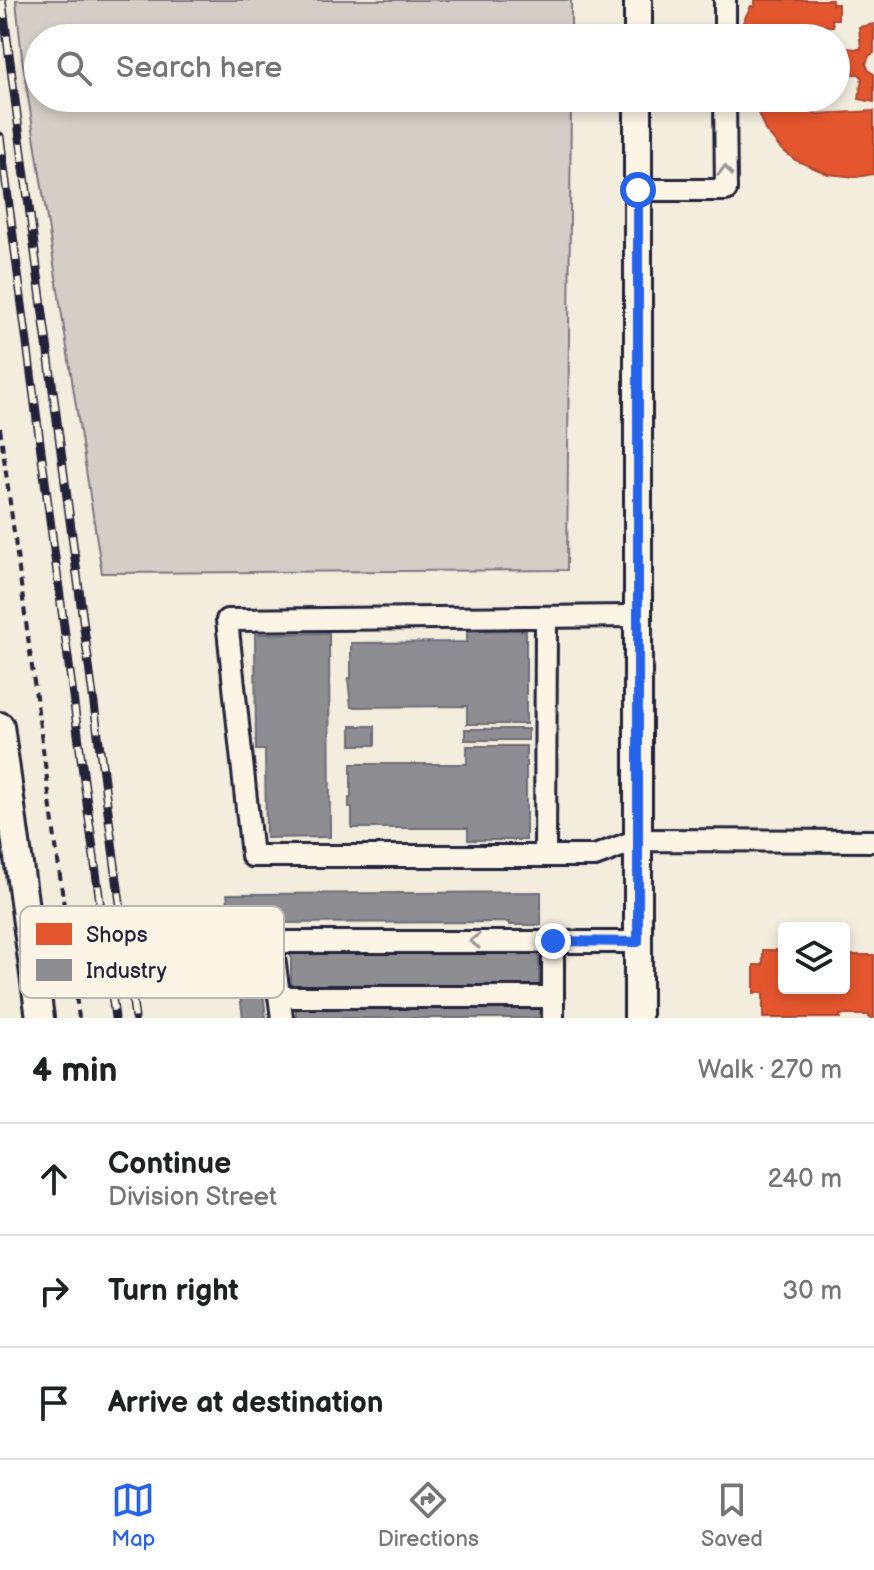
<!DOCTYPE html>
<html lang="en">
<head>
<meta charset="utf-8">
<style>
	:root { --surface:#fff; --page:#f6f6f6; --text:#202124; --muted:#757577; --line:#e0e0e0; --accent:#2563eb }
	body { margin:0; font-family:"Balsamiq Sans",sans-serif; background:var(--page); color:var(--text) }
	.controls { position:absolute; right:24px; bottom:24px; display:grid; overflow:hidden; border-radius:8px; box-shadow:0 4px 12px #0003 }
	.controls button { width:72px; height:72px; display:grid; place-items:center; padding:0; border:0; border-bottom:2px solid var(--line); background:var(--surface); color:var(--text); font:40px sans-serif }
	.stop { position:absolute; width:24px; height:24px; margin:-18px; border:6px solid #2563eb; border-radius:50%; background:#fff }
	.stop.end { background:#2563eb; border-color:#fff; box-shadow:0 2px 8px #0008 }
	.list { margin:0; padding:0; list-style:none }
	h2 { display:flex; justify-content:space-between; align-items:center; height:104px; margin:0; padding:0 32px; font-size:34px }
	h2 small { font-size:26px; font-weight:400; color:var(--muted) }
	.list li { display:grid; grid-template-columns:52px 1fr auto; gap:24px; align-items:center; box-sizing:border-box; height:112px; padding:0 32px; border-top:2px solid var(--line) }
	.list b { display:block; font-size:30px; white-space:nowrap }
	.list p { margin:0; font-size:26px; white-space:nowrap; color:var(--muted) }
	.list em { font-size:26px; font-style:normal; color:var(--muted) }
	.icon { flex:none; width:44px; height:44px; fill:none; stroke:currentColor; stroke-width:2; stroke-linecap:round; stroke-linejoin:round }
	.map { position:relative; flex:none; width:874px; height:1018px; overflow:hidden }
	.search { position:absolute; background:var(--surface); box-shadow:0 4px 12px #0003; left:24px; right:24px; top:24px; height:88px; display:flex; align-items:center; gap:20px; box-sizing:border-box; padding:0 28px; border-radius:44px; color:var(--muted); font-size:30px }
	.sheet { height:440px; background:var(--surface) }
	nav { display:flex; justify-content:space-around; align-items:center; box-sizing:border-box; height:112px; border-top:2px solid var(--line); background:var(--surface); font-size:22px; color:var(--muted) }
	nav a { display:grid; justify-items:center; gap:4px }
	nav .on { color:var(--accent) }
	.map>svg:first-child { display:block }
	.green { fill:#d4cfc6; stroke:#7b7880; stroke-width:2 }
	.shops { fill:#e4572e; stroke:#aa4732; stroke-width:2 }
	.industry { fill:#8d8d92; stroke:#6d6d78; stroke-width:2 }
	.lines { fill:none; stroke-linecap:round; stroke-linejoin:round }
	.minor-casing { stroke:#22223b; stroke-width:26 }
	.major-casing { stroke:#22223b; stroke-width:32 }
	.path { stroke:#22223b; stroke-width:4; stroke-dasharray:8 6; stroke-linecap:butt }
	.minor { stroke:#fcf5e5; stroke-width:20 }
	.major { stroke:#fcf5e5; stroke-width:26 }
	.rail-casing { stroke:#22223b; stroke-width:9 }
	.rail { stroke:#fcf5e5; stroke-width:6; stroke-dasharray:18; stroke-linecap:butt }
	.oneway { stroke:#9a9698 }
	.route { stroke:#2563eb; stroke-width:10 }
	.key { fill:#fcf5e5; stroke:#bbb6b2; stroke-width:2 }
	.key-label { font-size:22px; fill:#22223b }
</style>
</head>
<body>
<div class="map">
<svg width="874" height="1018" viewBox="0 0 874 1018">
	<rect width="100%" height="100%" fill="#f3edde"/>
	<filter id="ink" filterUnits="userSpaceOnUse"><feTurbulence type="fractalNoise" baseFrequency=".0125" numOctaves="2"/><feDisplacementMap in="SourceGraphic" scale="16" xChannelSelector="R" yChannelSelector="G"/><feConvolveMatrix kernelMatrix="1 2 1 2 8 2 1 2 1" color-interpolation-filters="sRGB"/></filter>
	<g filter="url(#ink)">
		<path class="green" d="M 16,0 L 571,0 L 571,38 L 38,38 L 38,98 L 571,98 L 567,570 L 102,573 L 22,58 Z"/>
		<path class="shops" d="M 755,0 L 832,0 L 832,4 L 838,4 L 838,19 L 832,19 L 833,26 L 799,27 L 805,29 L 801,38 L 757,38 L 759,34 L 741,26 L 751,6 L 755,7 Z
			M 874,24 L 874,53 L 869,56 L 866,64 L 869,71 L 874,74 L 874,102 L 859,99 L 862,77 L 859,74 L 843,74 L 842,48 L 861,49 L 859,27 Z
			M 752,98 L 813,98 L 804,98 L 816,114 L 874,111 L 874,174 L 856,177 L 828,174 L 795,160 L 780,148 L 765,130 Z
			M 763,950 L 784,950 L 784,988 L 844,988 L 844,960 L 847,960 L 847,955 L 874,955 L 874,1018 L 869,1018 L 869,1015 L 840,1015 L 840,1018 L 763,1018 L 763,993 L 754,993 L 754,965 L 763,965 Z"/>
		<path class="industry" d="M 526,630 L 526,724 L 467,724 L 467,706 L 351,707 L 348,678 L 351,678 L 351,643 L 467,642 L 467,631 Z
			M 329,633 L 330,837 L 266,838 L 265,750 L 256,750 L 255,634 Z
			M 351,726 L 375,726 L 375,745 L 351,745 Z
			M 465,729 L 528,729 L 528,740 L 465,740 Z
			M 467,746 L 526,746 L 526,840 L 468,840 L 468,828 L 352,828 L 352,807 L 349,807 L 349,798 L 351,798 L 351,764 L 467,764 Z
			M 541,892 L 541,925 L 509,925 L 509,922 L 265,923 L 256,930 L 232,933 L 227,894 Z
			M 256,930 L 266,1018 L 243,1018 L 232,933 Z
			M 539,951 L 539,986 L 291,987 L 291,952 Z
			M 539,1007 L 539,1018 L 296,1018 L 296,1008 Z"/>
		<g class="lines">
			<g class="minor-casing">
				<path id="minor" d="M 725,0 L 725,38
					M 638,190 L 726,190 L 725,98
					M 637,616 L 227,620 L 252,856 L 595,856 L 637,840 L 874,841
					M 545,856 L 546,617
					M 553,941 L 553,1018
					M 279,997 L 553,997
					M 282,1018 L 272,942 L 638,942"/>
			</g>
			<g class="major-casing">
				<path id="major" d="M 638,38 L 638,0
					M 638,98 L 638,1018
					M 0,726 L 40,1018"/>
			</g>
			<path class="path" d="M 0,428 L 79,1018"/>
			<use href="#minor" class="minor"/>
			<use href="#major" class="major"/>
			<g class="rail-casing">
				<path id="rail" d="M 2,0 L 135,1018
					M 0,136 L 115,1018"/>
			</g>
			<use href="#rail" class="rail"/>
		</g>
		<defs><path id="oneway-chevron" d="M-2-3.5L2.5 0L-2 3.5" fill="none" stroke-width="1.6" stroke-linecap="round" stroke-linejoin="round" transform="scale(2)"/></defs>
		<g class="oneway">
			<use href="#oneway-chevron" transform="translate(725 171) rotate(-90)"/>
			<use href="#oneway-chevron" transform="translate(475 941) rotate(180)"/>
		</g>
	</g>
	<g class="lines" filter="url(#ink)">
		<path class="route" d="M 553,941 L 638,942 L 638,190"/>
	</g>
	<rect x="20" y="906" width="264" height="92" rx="12" class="key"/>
	<rect x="36" y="923" width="36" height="22" fill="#e4572e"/>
	<rect x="36" y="959" width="36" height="22" fill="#8d8d92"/>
	<g class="key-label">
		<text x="86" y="942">Shops</text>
		<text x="86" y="978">Industry</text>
	</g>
</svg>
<div class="controls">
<button><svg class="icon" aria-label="layers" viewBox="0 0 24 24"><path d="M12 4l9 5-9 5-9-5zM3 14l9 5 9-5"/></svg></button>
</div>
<div class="stop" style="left:638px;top:190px"></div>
<div class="stop end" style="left:553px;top:941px"></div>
<div class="search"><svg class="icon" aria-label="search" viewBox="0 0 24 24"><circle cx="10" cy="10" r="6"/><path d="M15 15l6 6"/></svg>Search here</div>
</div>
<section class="sheet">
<h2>4 min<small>Walk · 270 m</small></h2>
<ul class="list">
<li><svg class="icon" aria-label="ahead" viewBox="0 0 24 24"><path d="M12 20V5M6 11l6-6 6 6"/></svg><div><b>Continue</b><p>Division Street</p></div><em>240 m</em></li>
<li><svg class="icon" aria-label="right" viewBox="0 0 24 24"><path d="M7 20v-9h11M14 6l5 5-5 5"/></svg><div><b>Turn right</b></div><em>30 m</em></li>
<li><svg class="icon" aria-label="arrive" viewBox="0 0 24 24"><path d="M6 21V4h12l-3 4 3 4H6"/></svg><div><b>Arrive at destination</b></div></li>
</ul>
</section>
<nav>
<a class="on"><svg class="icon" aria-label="map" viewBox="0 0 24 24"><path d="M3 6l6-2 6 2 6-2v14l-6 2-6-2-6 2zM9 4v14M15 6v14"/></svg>Map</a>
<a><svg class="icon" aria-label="directions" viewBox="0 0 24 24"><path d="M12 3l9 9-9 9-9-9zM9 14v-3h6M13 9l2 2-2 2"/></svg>Directions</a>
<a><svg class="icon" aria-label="saved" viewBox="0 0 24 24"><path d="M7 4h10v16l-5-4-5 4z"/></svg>Saved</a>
</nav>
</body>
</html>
